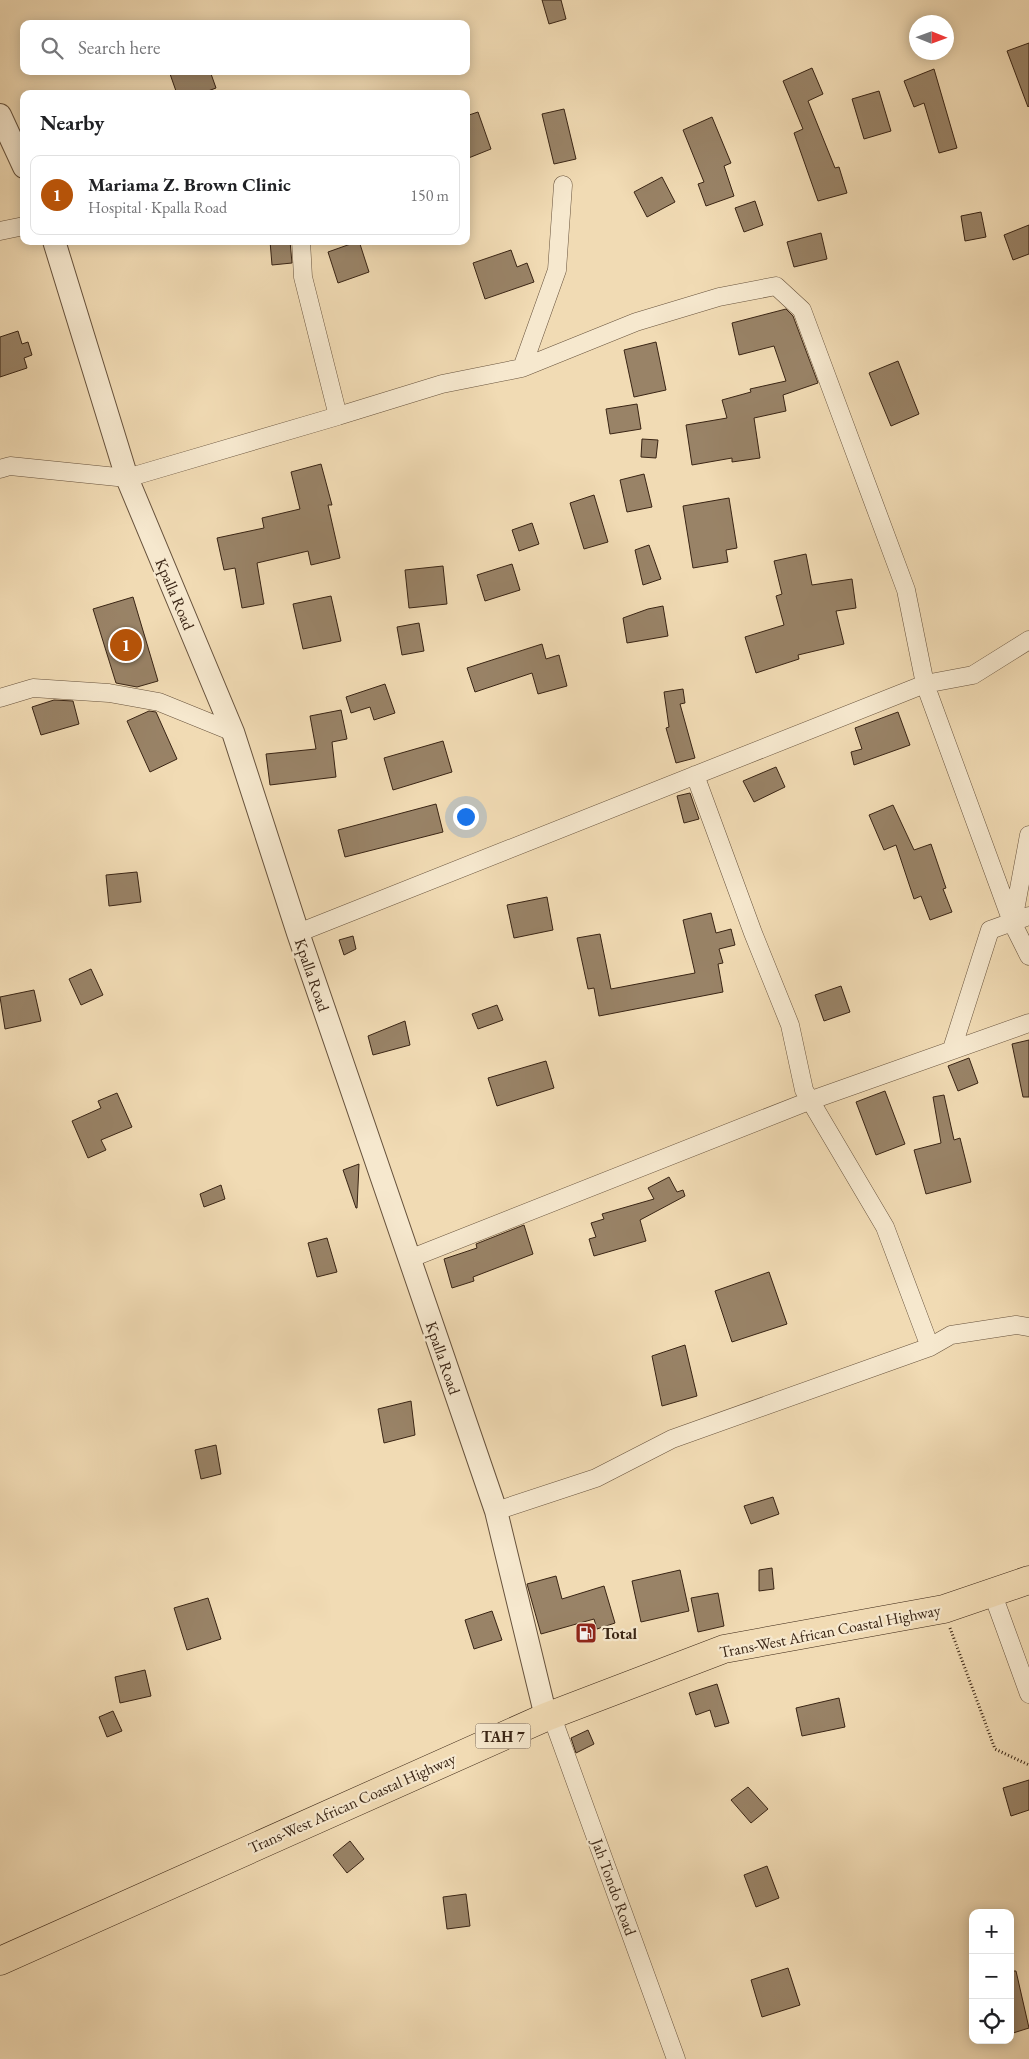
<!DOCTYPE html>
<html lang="en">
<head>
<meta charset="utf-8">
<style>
	:root { --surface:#fff; --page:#f6f6f6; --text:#202124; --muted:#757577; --line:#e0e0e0; --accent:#b45309 }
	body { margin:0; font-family:"EB Garamond",serif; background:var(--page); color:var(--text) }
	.controls { position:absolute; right:15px; bottom:15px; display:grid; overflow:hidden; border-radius:10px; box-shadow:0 2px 12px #0003 }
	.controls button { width:45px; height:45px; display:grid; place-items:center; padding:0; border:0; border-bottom:1px solid var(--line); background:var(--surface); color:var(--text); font:25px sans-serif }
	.compass { position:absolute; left:909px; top:15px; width:45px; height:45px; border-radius:50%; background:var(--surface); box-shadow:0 2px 12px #0003; rotate:91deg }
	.you { position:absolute; left:465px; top:816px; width:18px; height:18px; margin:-12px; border:4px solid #fff; border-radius:50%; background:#1a73e8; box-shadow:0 0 0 8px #1a73e833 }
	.badge { display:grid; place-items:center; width:32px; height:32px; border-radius:50%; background:var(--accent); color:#fff; font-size:16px; font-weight:700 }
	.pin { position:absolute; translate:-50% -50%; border:2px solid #fff; box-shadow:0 1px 5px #0006 }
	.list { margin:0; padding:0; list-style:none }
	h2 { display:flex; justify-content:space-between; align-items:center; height:65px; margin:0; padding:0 20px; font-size:21px }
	h2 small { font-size:16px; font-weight:400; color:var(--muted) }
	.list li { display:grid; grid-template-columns:32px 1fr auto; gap:15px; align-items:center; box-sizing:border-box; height:80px; margin:0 10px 10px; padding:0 10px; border:1px solid var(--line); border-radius:10px }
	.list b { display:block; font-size:19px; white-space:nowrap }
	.list p { margin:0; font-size:16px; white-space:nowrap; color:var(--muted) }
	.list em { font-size:16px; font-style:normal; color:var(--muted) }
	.icon { flex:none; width:28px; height:28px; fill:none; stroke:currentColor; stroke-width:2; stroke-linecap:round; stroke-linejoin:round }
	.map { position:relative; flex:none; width:1029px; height:2059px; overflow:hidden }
	.search { position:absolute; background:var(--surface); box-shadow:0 2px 12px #0003; left:20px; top:20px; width:450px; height:55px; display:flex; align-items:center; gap:12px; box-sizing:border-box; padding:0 18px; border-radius:10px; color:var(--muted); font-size:19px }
	.panel { position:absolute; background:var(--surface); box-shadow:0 2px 12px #0003; left:20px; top:90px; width:450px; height:155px; border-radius:10px }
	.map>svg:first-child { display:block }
	.building { fill:#998367; stroke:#392414 }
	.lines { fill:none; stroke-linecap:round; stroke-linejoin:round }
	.minor-casing { stroke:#67523c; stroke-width:19 }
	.tertiary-casing { stroke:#67523c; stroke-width:24 }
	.trunk-casing { stroke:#392414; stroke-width:29 }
	.path { stroke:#392414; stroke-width:3; stroke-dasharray:1 2.5; stroke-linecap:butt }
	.minor { stroke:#f6e8ce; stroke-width:18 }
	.tertiary { stroke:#f6e8ce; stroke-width:22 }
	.trunk { stroke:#f1dbb4; stroke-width:28 }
	.labels { text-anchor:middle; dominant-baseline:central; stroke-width:4.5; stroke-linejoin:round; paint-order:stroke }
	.shield { fill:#f6e8ce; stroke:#725f4c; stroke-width:1 }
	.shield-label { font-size:15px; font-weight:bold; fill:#392414 }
	.street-label { font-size:16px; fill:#392414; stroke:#f6e8ce }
	.poi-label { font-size:16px; font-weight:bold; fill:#392414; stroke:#f6e8ce; text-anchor:start }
</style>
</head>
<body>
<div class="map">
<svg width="1029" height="2059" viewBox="0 0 1029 2059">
	<rect width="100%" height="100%" fill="#f1dbb4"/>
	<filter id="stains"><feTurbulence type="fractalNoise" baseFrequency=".004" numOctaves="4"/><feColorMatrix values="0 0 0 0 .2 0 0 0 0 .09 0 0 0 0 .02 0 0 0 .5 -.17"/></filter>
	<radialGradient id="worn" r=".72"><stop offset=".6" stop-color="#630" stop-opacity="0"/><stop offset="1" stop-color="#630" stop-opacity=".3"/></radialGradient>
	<path class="building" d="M 542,0 L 561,0 L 566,19 L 549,24 Z
		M 1029,43 L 1029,106 L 1028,107 L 1007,51 Z
		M 812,68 L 823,94 L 808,101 L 835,168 L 839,167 L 847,193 L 818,201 L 794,133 L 803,129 L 783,81 Z
		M 934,69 L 957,148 L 939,153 L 924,103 L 914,107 L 904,81 Z
		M 169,71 L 210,71 L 216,88 L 200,94 L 177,94 Z
		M 879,91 L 891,131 L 864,139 L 852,99 Z
		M 564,109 L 576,159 L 554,164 L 542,114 Z
		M 478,112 L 491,149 L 466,159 L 466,116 Z
		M 712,117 L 731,163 L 724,166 L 734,196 L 706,206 L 698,184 L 704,182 L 683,130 Z
		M 662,177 L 675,202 L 647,217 L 634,192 Z
		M 755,201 L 763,225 L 744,232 L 735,208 Z
		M 981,212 L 986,237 L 965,241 L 961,216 Z
		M 1029,225 L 1029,254 L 1013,260 L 1004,235 Z
		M 821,233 L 827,259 L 794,267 L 787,242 Z
		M 270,241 L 290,241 L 292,263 L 272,265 Z
		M 359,241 L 369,272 L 338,283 L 328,252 Z
		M 511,250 L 517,267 L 527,263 L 534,282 L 485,299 L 473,263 Z
		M 786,309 L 793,316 L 818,383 L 783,395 L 786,411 L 754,418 L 760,458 L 732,462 L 732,458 L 692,465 L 686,425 L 727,418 L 722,400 L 751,392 L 750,389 L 786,381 L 774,346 L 739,355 L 732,323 Z
		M 18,331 L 22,344 L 28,342 L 32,355 L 24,358 L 27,368 L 0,377 L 0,337 Z
		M 656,342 L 666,390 L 634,397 L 624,350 Z
		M 898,361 L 919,414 L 891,426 L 869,373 Z
		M 637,404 L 641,429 L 610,434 L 606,409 Z
		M 642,439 L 658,440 L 656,458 L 641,457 Z
		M 321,464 L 332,505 L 328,505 L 340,558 L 311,565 L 308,551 L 257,563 L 264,604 L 242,608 L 235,568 L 224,570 L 217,538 L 264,528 L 262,518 L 300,509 L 291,472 Z
		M 644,474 L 652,507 L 627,512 L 620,480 Z
		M 594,495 L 608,542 L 584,549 L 570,503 Z
		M 729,498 L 737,548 L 726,550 L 728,562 L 693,568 L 683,506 Z
		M 532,523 L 539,544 L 519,551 L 512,530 Z
		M 649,545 L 661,579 L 643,585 L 635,550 Z
		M 806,554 L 812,585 L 852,579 L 856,608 L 836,611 L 844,644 L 798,655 L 799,659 L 756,673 L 745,637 L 784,625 L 776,596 L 782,594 L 774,561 Z
		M 512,564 L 520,590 L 485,601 L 477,575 Z
		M 443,566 L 447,604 L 409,608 L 405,570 Z
		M 331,596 L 341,641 L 303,649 L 293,604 Z
		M 133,597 L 158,681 L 137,687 L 116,683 L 93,609 Z
		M 663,606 L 668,636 L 627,643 L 623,618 L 648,609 Z
		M 419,623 L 424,651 L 402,655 L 397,627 Z
		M 542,644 L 546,659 L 559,655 L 567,686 L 538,694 L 532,673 L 475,692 L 467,668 Z
		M 385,684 L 395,713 L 374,720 L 370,707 L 351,713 L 346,697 Z
		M 683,689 L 685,703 L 680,704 L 695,758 L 676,763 L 666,728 L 669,727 L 664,692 Z
		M 54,700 L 73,701 L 79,724 L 41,735 L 32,707 Z
		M 341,710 L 347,739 L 332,742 L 336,777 L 270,785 L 266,754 L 316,749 L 310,716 Z
		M 149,711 L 156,712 L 177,759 L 150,772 L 127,721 Z
		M 898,712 L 910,745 L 854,765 L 851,752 L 862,749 L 855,728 Z
		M 443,741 L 452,772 L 393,790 L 384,758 Z
		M 776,767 L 785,787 L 754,802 L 743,781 Z
		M 690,793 L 699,819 L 684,823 L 677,796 Z
		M 436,804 L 443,832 L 345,857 L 338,830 Z
		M 893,805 L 914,850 L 931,844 L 946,888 L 943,889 L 952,912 L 930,920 L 921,896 L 914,899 L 896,845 L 884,850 L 869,815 Z
		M 137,872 L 141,902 L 109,906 L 106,875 Z
		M 547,897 L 553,930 L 514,938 L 507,905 Z
		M 711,913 L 716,933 L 731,929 L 735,945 L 719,949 L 723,963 L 718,964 L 723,992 L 599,1016 L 594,988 L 588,989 L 577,938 L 600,934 L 611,989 L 695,973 L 683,920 Z
		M 353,936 L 356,949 L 344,955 L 339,940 Z
		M 91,969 L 103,995 L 81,1005 L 69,979 Z
		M 841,986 L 850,1012 L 824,1021 L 815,995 Z
		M 34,990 L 41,1021 L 5,1029 L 0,997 Z
		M 497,1005 L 503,1020 L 478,1029 L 472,1014 Z
		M 405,1021 L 410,1045 L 373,1055 L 368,1036 Z
		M 1029,1040 L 1029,1097 L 1023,1097 L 1012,1044 Z
		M 969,1058 L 978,1083 L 958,1091 L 948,1066 Z
		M 546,1061 L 554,1088 L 497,1106 L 488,1078 Z
		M 885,1091 L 905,1144 L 876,1155 L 856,1102 Z
		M 117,1093 L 132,1127 L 101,1140 L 106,1150 L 88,1158 L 72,1121 L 101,1108 L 98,1101 Z
		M 944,1095 L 954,1140 L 960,1138 L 971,1182 L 926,1194 L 914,1150 L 941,1143 L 933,1097 Z
		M 359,1164 L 357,1208 L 356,1208 L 343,1170 Z
		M 669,1177 L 677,1192 L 683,1190 L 685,1196 L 640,1220 L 646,1241 L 594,1256 L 589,1239 L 596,1237 L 591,1223 L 604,1219 L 602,1214 L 654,1199 L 648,1188 Z
		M 221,1185 L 225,1199 L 204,1207 L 200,1194 Z
		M 524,1225 L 533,1254 L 473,1277 L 474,1281 L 452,1288 L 444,1259 L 477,1248 L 476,1244 Z
		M 327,1238 L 337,1272 L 317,1277 L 308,1243 Z
		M 769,1272 L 787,1324 L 732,1342 L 715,1291 Z
		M 685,1345 L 697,1396 L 662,1406 L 652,1356 Z
		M 411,1401 L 415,1435 L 384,1443 L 378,1409 Z
		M 216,1445 L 221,1474 L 201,1479 L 195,1450 Z
		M 773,1497 L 779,1514 L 751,1524 L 744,1506 Z
		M 772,1568 L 774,1589 L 759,1591 L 759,1570 Z
		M 680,1570 L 689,1611 L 641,1622 L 632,1581 Z
		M 556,1576 L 562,1599 L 604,1586 L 615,1623 L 597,1629 L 594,1619 L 541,1634 L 527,1584 Z
		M 718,1593 L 724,1626 L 698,1632 L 691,1598 Z
		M 208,1598 L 221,1639 L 187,1650 L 174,1608 Z
		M 492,1611 L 502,1640 L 474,1649 L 465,1620 Z
		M 145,1670 L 151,1696 L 120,1703 L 115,1677 Z
		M 717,1684 L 729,1723 L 715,1727 L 710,1710 L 696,1715 L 689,1693 Z
		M 839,1698 L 845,1727 L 802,1736 L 796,1708 Z
		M 113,1711 L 122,1731 L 107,1737 L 99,1717 Z
		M 588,1730 L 594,1744 L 576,1753 L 571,1738 Z
		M 1029,1780 L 1029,1810 L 1011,1816 L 1003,1788 Z
		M 748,1787 L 768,1809 L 751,1823 L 731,1800 Z
		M 350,1841 L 364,1859 L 347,1873 L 333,1855 Z
		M 767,1866 L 779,1898 L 756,1907 L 744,1875 Z
		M 466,1894 L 470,1926 L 447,1929 L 443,1897 Z
		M 788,1968 L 800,2005 L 762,2017 L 751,1980 Z
		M 1010,1971 L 1016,1971 L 1029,2028 L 1010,2034 Z"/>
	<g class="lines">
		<g class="minor-casing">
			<path id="minor" d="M 0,231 L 24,226
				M 522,368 L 636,322 L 719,297 L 776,286 L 802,310 L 906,590 L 925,684 L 1012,922 L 1029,956
				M 338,416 L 442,384 L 522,368 L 557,270 L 563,185
				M 0,469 L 10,466 L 127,478 L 338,416 L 303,277 L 301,241
				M 0,698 L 33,688 L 109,693 L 159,702 L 233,732
				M 695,775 L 753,933 L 790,1025 L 804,1090 L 885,1227 L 930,1347
				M 1013,921 L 1029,835
				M 298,933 L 925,684 L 973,675 L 1029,640
				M 952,1049 L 990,930 L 1029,916
				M 409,1259 L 809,1101 L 1029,1023
				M 496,1511 L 596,1478 L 672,1439 L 930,1347 L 951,1335 L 1016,1325 L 1029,1327
				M 992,1592 L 1029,1694
				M 551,1714 L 676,2059"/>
		</g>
		<g class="tertiary-casing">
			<path id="tertiary" d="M 0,115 L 24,167
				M 54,241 L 127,478 L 233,732 L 298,933 L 496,1511 L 546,1717"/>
		</g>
		<g class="trunk-casing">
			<path id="trunk" d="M 0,1961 L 546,1717 L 724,1649 L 944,1609 L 1029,1580"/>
		</g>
		<path class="path" d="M 950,1628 L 995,1749 L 1029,1765"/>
		<use href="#minor" class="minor"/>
		<use href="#tertiary" class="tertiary"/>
		<use href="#trunk" class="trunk"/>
	</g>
	<defs>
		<g id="fuel-square" transform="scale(1.125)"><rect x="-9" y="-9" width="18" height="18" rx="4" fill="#8f2418" stroke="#f6e8ce"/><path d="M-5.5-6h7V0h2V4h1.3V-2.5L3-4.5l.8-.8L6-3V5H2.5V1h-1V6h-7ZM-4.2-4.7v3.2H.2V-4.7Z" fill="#fff"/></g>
	</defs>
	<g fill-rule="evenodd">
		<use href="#fuel-square" x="586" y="1633"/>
	</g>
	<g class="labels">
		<rect class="shield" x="475.5" y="1723.5" width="55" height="25" rx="4"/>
		<g class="shield-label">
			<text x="503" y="1736">TAH 7</text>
		</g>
		<g class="street-label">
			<text transform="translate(175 594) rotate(67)">Kpalla Road</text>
			<text transform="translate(312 975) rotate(71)">Kpalla Road</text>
			<text transform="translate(443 1358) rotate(71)">Kpalla Road</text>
			<text transform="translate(830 1631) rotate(-11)">Trans-West African Coastal Highway</text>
			<text transform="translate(352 1803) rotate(-24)">Trans-West African Coastal Highway</text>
			<text transform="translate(614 1887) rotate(70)">Jah Tondo Road</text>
		</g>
		<g class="poi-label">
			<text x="602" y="1633">Total</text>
		</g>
	</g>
	<rect width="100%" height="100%" filter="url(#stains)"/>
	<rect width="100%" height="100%" fill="url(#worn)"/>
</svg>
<div class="controls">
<button>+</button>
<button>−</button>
<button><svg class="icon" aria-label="locate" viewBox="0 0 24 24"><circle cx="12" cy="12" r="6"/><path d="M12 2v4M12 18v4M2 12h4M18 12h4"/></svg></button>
</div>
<svg class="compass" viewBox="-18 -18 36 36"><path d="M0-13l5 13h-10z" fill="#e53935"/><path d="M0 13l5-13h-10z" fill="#757577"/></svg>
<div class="you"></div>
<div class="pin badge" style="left:126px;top:645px">1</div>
<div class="search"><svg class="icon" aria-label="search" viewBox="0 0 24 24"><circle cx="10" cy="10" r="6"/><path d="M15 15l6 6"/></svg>Search here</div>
<section class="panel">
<h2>Nearby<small></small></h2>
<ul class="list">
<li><span class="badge">1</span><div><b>Mariama Z. Brown Clinic</b><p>Hospital · Kpalla Road</p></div><em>150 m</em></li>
</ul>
</section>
</div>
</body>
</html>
